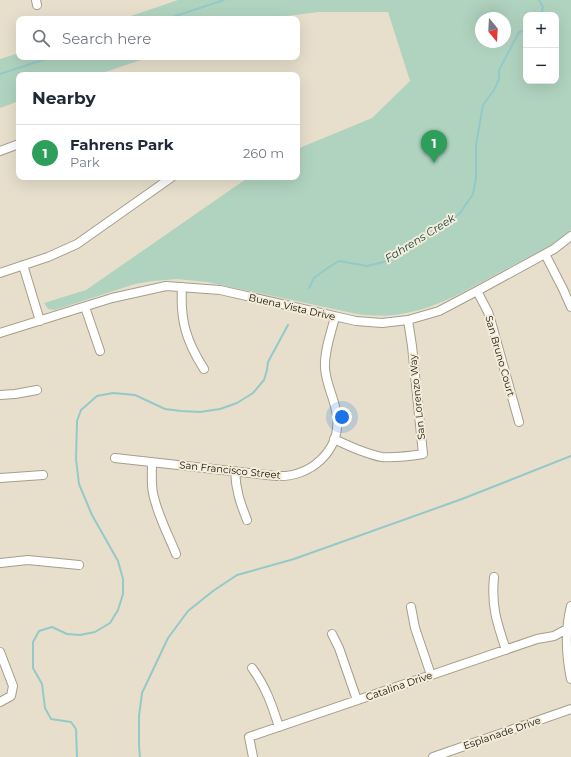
<!DOCTYPE html>
<html lang="en">
<head>
<meta charset="utf-8">
<style>
	:root { --surface:#fff; --page:#f2f2f3; --text:#1f2937; --muted:#747a83; --line:#e0e1e3; --accent:#d93025 }
	body { margin:0; font-family:Montserrat,sans-serif; background:var(--page); color:var(--text) }
	.controls { position:absolute; right:12px; top:12px; display:grid; overflow:hidden; border-radius:8px; box-shadow:0 4px 16px #0002 }
	.controls button { width:36px; height:36px; display:grid; place-items:center; padding:0; border:0; border-bottom:1px solid var(--line); background:var(--surface); color:var(--text); font:20px sans-serif }
	.compass { position:absolute; left:475px; top:12px; width:36px; height:36px; border-radius:50%; background:var(--surface); box-shadow:0 4px 16px #0002; rotate:162deg }
	.you { position:absolute; left:342px; top:417px; width:14px; height:14px; margin:-10px; border:3px solid #fff; border-radius:50%; background:#1a73e8; box-shadow:0 0 0 6px #1a73e833 }
	.badge { display:grid; place-items:center; width:26px; height:26px; border-radius:50%; background:var(--accent); color:#fff; font-size:13px; font-weight:700 }
	.pin { position:absolute; translate:-50% -33px; filter:drop-shadow(0 1px 2px #0008) }
	.pin::after { content:''; position:absolute; top:21px; width:14px; height:12px; background:inherit; clip-path:polygon(0 0,100% 0,50% 100%) }
	.list { margin:0; padding:0; list-style:none }
	h2 { display:flex; justify-content:space-between; align-items:center; height:52px; margin:0; padding:0 16px; font-size:17px }
	h2 small { font-size:13px; font-weight:400; color:var(--muted) }
	.list li { display:grid; grid-template-columns:26px 1fr auto; gap:12px; align-items:center; box-sizing:border-box; height:56px; padding:0 16px; border-top:1px solid var(--line) }
	.list b { display:block; font-size:15px; white-space:nowrap }
	.list p { margin:0; font-size:13px; white-space:nowrap; color:var(--muted) }
	.list em { font-size:13px; font-style:normal; color:var(--muted) }
	.icon { flex:none; width:22px; height:22px; fill:none; stroke:currentColor; stroke-width:2; stroke-linecap:round; stroke-linejoin:round }
	.map { position:relative; flex:none; width:571px; height:757px; overflow:hidden }
	.search { position:absolute; background:var(--surface); box-shadow:0 4px 16px #0002; left:16px; top:16px; width:284px; height:44px; display:flex; align-items:center; gap:10px; box-sizing:border-box; padding:0 14px; border-radius:8px; color:var(--muted); font-size:15px }
	.panel { position:absolute; background:var(--surface); box-shadow:0 4px 16px #0002; left:16px; top:72px; width:284px; height:108px; border-radius:8px }
	.map>svg:first-child { display:block }
	.green { fill:#b0d3bf; fill-rule:evenodd }
	.lines { fill:none; stroke-linecap:round; stroke-linejoin:round }
	.stream { stroke:#94c9ca; stroke-width:2 }
	.minor-casing { stroke:#a59e8c; stroke-width:10 }
	.minor { stroke:#fff; stroke-width:8 }
	.labels { text-anchor:middle; dominant-baseline:central; stroke-width:4; stroke-linejoin:round; paint-order:stroke }
	.street-label { font-size:10px; fill:#16130d; stroke:#f4ecd9 }
	.water-label { font-size:11px; font-style:italic; fill:#164648; stroke:#f4ecd9 }
</style>
</head>
<body>
<div class="map">
<svg width="571" height="757" viewBox="0 0 571 757">
	<rect width="100%" height="100%" fill="#e7dfcc"/>
	<path class="green" d="M 178,0 L 571,0 L 571,230 C 552,247 528,257 506,269 C 457,295 416,323 357,314 L 207,282 L 177,279 L 153,281 L 135,284 L 55,310 L 48,309 L 44,303 L 86,290 L 249,177 L 297,177 L 297,149 L 372,118 L 410,81 L 388,12 L 319,12 L 263,19 L 122,19 ZM 526,15 L 556,15 L 556,81 L 526,81 ZM 481,18 L 505,18 L 505,42 L 481,42 Z
		M 19,53 L 19,57 L 150,57 L 96,75 L 19,75 L 19,101 L 0,108 L 0,59 Z"/>
	<g class="lines">
		<path class="stream" d="M 539,0 L 543,7 L 541,15
			M 166,19 L 224,0
			M 0,74 L 52,57
			M 309,288 L 314,278 L 329,267 L 339,261 L 367,266 L 388,261 L 437,231 L 460,213 L 473,194 L 476,178 L 476,145 L 483,105 L 494,90 L 499,79 L 499,70 L 519,32 L 526,30
			M 77,757 L 76,729 L 71,722 L 51,719 L 45,708 L 42,684 L 33,668 L 33,642 L 39,631 L 52,627 L 67,634 L 80,635 L 95,632 L 110,623 L 118,610 L 123,594 L 123,579 L 118,561 L 92,515 L 79,484 L 76,459 L 77,421 L 81,410 L 97,396 L 113,393 L 135,395 L 165,409 L 181,411 L 200,412 L 220,409 L 237,403 L 253,393 L 264,380 L 267,370 L 268,362 L 288,325
			M 140,757 L 139,746 L 139,716 L 142,693 L 168,638 L 188,611 L 213,591 L 237,575 L 294,559 L 462,499 L 571,456"/>
		<g class="minor-casing">
			<path id="minor" d="M 36,0 L 37,5
				M 0,151 L 19,144
				M 545,254 L 563,289 L 571,307
				M 23,265 L 40,321
				M 0,273 L 48,257 L 77,244 L 172,177
				M 182,287 C 180,320 186,341 204,369
				M 477,291 L 488,312 L 492,325 L 519,422
				M 85,307 L 100,351
				M 0,333 L 112,298 L 166,286 L 220,290 L 356,321 L 382,323 L 408,320 L 439,311 L 477,291 L 554,249 L 571,236
				M 0,395 L 15,394 L 37,390
				M 334,439 C 349,446 365,454 382,457 C 396,458 410,456 423,454 L 412,346 L 408,320
				M 115,458 L 276,476 C 310,478 341,451 337,416 C 335,399 326,385 325,368 C 324,351 331,333 335,317
				M 152,462 C 152,472 151,483 153,493 C 157,514 168,534 176,554
				M 235,471 C 236,491 240,502 247,520
				M 0,478 L 43,475
				M 0,563 L 28,560 L 79,565
				M 494,577 C 491,606 497,623 506,650
				M 571,606 C 565,630 566,655 571,679
				M 411,607 L 415,628 L 431,675
				M 332,634 L 339,648 L 357,700
				M 0,652 L 13,686 L 11,696 L 0,702
				M 252,668 C 266,687 272,705 279,727
				M 253,757 L 249,737 L 537,639 L 554,636 L 567,629
				M 433,757 L 571,709"/>
		</g>
		<use href="#minor" class="minor"/>
	</g>
	<g class="labels">
		<g class="street-label">
			<text transform="translate(292 307) rotate(13)">Buena Vista Drive</text>
			<text transform="translate(500 356) rotate(74)">San Bruno Court</text>
			<text transform="translate(417 397) rotate(-96)">San Lorenzo Way</text>
			<text transform="translate(230 470) rotate(6)">San Francisco Street</text>
			<text transform="translate(399 686) rotate(-19)">Catalina Drive</text>
			<text transform="translate(502 733) rotate(-19)">Esplanade Drive</text>
		</g>
		<g class="water-label">
			<text transform="translate(420 238) rotate(-32)">Fahrens Creek</text>
		</g>
	</g>
</svg>
<div class="controls">
<button>+</button>
<button>−</button>
</div>
<svg class="compass" viewBox="-18 -18 36 36"><path d="M0-13l5 13h-10z" fill="#e53935"/><path d="M0 13l5-13h-10z" fill="#747a83"/></svg>
<div class="you"></div>
<div class="pin badge" style="left:434px;top:163px;background:#2e9e5b">1</div>
<div class="search"><svg class="icon" aria-label="search" viewBox="0 0 24 24"><circle cx="10" cy="10" r="6"/><path d="M15 15l6 6"/></svg>Search here</div>
<section class="panel">
<h2>Nearby<small></small></h2>
<ul class="list">
<li><span class="badge" style="background:#2e9e5b">1</span><div><b>Fahrens Park</b><p>Park</p></div><em>260 m</em></li>
</ul>
</section>
</div>
</body>
</html>
